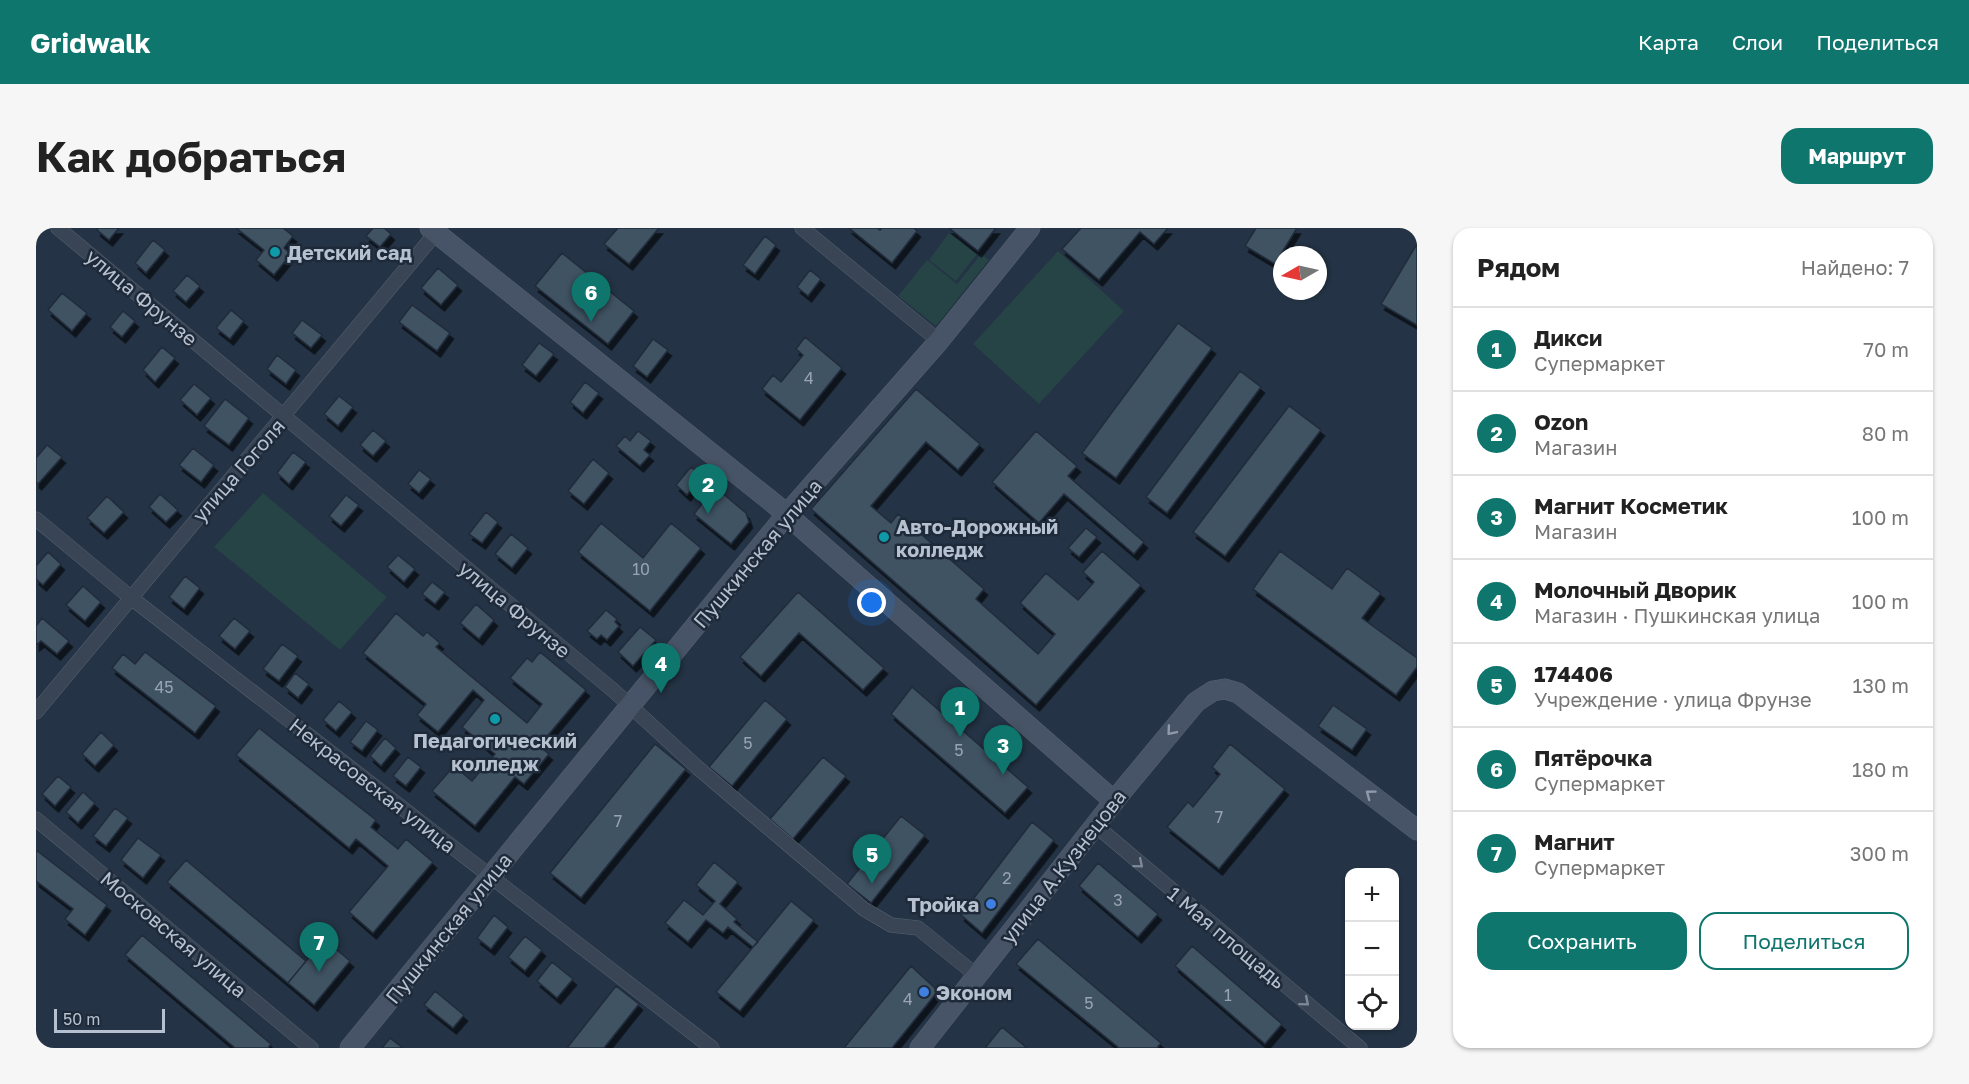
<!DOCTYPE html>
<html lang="ru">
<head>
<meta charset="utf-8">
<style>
	:root { --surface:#fff; --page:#f6f6f6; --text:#222; --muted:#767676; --line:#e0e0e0; --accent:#0f766e }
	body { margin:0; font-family:"Golos Text",sans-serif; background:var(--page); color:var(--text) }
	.controls { position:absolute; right:18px; bottom:18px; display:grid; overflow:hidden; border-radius:12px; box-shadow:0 2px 4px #0004 }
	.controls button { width:54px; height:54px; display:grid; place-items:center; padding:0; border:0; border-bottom:2px solid var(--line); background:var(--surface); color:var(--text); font:30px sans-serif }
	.compass { position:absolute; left:1237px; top:18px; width:54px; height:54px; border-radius:50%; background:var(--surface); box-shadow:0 2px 4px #0004; rotate:261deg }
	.scale { position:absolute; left:18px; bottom:15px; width:111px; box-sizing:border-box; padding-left:6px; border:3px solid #b6c0ce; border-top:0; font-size:16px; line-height:21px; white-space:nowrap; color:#b6c0ce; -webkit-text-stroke:4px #1e2a39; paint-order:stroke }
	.you { position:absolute; left:836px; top:375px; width:21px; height:21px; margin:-15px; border:4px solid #fff; border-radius:50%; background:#1a73e8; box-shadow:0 0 0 9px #1a73e833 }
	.badge { display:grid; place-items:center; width:39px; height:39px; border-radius:50%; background:var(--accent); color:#fff; font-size:20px; font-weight:700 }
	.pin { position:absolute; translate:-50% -50px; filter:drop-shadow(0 2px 3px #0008) }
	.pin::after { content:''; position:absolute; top:32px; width:21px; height:18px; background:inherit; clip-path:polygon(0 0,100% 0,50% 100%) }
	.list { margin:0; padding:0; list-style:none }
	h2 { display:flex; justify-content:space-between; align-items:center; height:78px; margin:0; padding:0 24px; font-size:26px }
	h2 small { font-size:20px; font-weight:400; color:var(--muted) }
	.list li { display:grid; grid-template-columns:39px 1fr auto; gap:18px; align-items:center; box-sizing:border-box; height:84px; padding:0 24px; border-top:2px solid var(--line) }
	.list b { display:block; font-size:22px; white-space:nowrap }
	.list p { margin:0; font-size:20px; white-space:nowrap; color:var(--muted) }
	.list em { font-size:20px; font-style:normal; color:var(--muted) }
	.actions { display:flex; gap:12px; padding:18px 24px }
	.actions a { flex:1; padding:14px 0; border:2px solid var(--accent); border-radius:18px; text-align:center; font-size:21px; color:var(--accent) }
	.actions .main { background:var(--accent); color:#fff }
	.icon { flex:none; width:33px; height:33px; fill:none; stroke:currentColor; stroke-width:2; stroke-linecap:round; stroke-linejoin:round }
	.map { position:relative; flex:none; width:1381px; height:820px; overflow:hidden; border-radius:18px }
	header { display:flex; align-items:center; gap:36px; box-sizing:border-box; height:84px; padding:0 30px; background:var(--accent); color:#fff }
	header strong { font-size:28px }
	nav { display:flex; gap:33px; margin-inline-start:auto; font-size:21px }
	.intro { display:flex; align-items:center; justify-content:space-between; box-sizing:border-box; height:144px; padding:0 36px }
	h1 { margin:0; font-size:42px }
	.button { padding:15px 27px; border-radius:18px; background:var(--accent); color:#fff; font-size:21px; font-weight:700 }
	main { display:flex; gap:36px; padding:0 36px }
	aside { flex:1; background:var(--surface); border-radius:18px; box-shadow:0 2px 4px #0004 }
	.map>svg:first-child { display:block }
	.green { fill:#264345 }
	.building { fill:#405264; stroke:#202c3b; stroke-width:1.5; filter:url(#shadow) }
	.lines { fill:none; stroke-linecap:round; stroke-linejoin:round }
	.minor-casing { stroke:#576371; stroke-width:15 }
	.secondary-casing { stroke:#576371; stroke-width:21 }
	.minor { stroke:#394554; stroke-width:14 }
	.secondary { stroke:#475467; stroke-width:20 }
	.oneway { stroke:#8f9aaa }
	.oneway2 { stroke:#7e8997 }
	.culture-dot { fill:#0f9aa8; stroke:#1e2a39; stroke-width:2 }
	.shop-dot { fill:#3f7fe0; stroke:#1e2a39; stroke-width:2 }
	.labels { text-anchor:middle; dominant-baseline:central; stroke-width:5; stroke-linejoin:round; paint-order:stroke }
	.number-label { font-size:16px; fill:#98a4b4 }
	.poi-label { font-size:20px; font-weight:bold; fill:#b6c0ce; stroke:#1e2a39; text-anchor:start }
	.street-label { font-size:20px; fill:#b6c0ce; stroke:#1e2a39 }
</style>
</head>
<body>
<header>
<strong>Gridwalk</strong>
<nav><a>Карта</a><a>Слои</a><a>Поделиться</a></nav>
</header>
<div class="intro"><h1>Как добраться</h1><a class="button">Маршрут</a></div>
<main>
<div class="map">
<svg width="1381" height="820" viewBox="0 0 1381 820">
	<defs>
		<filter id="shadow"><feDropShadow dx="3.5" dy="6" stdDeviation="0" flood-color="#0009"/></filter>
	</defs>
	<rect width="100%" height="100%" fill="#243345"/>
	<path class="green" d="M 913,5 L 941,26 L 920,53 L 893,32 Z
		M 1022,23 L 1088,83 L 1003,176 L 937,116 Z
		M 945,26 L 953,32 L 900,98 L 862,68 L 891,32 L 921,56 Z
		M 227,265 L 351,369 L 304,422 L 178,319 Z"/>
	<path class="building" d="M 62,0 L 83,0 L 73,12 L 61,2 Z
		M 200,0 L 247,0 L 257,8 L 248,20 L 255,26 L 238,47 L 220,32 L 228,22 Z
		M 337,0 L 348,0 L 355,6 L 344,19 L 330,8 Z
		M 582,0 L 623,0 L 593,36 L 568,16 Z
		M 813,0 L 841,0 L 844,2 L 846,0 L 878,0 L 881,3 L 856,35 Z
		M 913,0 L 960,0 L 942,23 Z
		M 1045,0 L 1132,0 L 1118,16 L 1104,4 L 1063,52 L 1026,21 Z
		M 1220,0 L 1261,0 L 1239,36 L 1209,18 Z
		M 729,8 L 740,17 L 719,46 L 707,37 Z
		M 117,12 L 129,22 L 110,45 L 99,35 Z
		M 1381,16 L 1381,97 L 1345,76 Z
		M 526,25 L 598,83 L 572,116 L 499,58 Z
		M 402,40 L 422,57 L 405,77 L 385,60 Z
		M 774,42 L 785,51 L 772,68 L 761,59 Z
		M 151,47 L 164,58 L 150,74 L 137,63 Z
		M 26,65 L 51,85 L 36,103 L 12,82 Z
		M 376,77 L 414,105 L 401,123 L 363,94 Z
		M 195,82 L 208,93 L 194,111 L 180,100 Z
		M 87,83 L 99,93 L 86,109 L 74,99 Z
		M 266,92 L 286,107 L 275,120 L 256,105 Z
		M 1142,95 L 1176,120 L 1080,250 L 1046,225 Z
		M 769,109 L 806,140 L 764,192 L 726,161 L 737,147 L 745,154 L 767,127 L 760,121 Z
		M 617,111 L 632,122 L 611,149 L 597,138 Z
		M 503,115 L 518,126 L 500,148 L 486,137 Z
		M 126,119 L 139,130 L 119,154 L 107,142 Z
		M 241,127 L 260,142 L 250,156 L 231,141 Z
		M 1204,143 L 1225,159 L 1131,285 L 1110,269 Z
		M 549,154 L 563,165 L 547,185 L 534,174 Z
		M 158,156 L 175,170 L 161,187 L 144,172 Z
		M 880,161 L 944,216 L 922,242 L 890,214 L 835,278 L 855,295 L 862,286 L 948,361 L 940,371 L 1002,426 L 1019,406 L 984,375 L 1010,345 L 1042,372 L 1058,354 L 1047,344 L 1066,323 L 1105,357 L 1000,477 L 775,281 Z
		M 303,168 L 317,179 L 302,198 L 288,186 Z
		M 189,171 L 213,190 L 193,217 L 168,198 Z
		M 1253,178 L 1285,202 L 1189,328 L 1157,304 Z
		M 337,202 L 350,213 L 337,228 L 324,217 Z
		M 602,203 L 615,213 L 608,222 L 614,227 L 604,238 L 580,218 L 589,208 L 594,213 Z
		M 1000,203 L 1041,238 L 1032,248 L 1108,314 L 1098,326 L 1028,266 L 1003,295 L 956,254 Z
		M 11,217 L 26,229 L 2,256 L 0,254 L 0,230 Z
		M 157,220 L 178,237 L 165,254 L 143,237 Z
		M 257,224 L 270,234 L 253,256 L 241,245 Z
		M 557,231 L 573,245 L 548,276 L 532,263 Z
		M 655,239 L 667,249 L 651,267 L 640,257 Z
		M 383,242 L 395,251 L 383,265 L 372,256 Z
		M 679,259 L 710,285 L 713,294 L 695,316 L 658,286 Z
		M 124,266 L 142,282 L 130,294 L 113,279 Z
		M 310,267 L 323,277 L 305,298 L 293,288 Z
		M 71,268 L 88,284 L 68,305 L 51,290 Z
		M 450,284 L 462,294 L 446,315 L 433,306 Z
		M 565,295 L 607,330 L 635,295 L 665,320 L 614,383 L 542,324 Z
		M 1050,300 L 1061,309 L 1043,329 L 1032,320 Z
		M 475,306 L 492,320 L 476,340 L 459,326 Z
		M 1244,323 L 1296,361 L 1311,340 L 1345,365 L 1326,390 L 1381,430 L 1381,439 L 1360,467 L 1217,361 Z
		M 12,324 L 25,336 L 7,357 L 0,351 L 0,338 Z
		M 362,327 L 379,341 L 368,354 L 351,339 Z
		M 149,348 L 164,360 L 148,381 L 133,369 Z
		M 396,354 L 409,364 L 399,376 L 386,366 Z
		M 47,358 L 65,374 L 49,393 L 30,377 Z
		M 762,364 L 848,440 L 827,462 L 763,405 L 725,448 L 704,429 Z
		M 440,376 L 458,392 L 443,411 L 424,395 Z
		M 570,382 L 581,391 L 579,394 L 583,398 L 571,412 L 565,407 L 561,411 L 551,403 Z
		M 360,385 L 387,408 L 391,404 L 404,415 L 400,419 L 491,495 L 506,476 L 474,450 L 491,430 L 496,434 L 504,424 L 550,462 L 503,518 L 513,526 L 488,556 L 479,549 L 439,598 L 396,563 L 418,538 L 436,553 L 459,526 L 426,499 L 448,472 L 437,462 L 402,504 L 381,487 L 390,476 L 327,425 Z
		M 6,390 L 33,413 L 21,426 L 5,413 L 0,417 L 0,398 Z
		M 198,390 L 214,403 L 199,421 L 183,408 Z
		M 604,399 L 620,412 L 597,438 L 582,424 Z
		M 246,416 L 262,428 L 243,453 L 227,441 Z
		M 109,424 L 180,478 L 159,505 L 76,440 L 87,426 L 99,436 Z
		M 259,445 L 273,456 L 262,470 L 249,459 Z
		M 876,459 L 992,559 L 969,585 L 855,486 Z
		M 729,472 L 751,491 L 696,558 L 673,539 Z
		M 303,473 L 316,484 L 300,503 L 287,492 Z
		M 1297,477 L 1331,501 L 1316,522 L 1282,498 Z
		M 330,493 L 342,502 L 326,523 L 314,514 Z
		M 223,500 L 340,592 L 335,599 L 362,621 L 370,611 L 397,634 L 337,705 L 313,684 L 352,638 L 320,611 L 313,620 L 200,527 Z
		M 65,504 L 78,517 L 59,538 L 46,526 Z
		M 349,510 L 360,520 L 345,538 L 334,528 Z
		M 619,516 L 650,541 L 545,670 L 514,645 Z
		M 1194,516 L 1249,561 L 1183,641 L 1131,599 L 1152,574 L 1157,579 L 1184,546 L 1176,539 Z
		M 372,529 L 385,539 L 370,558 L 357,548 Z
		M 787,529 L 810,548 L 757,611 L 734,591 Z
		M 22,548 L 35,559 L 19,578 L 6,566 Z
		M 47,564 L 59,575 L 42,595 L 30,584 Z
		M 79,580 L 92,590 L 70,618 L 57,608 Z
		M 865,588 L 889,607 L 835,675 L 811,656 Z
		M 996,594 L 1018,612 L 946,705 L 925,687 Z
		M 102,610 L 125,627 L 107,650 L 85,632 Z
		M 0,622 L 71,677 L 49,707 L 29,691 L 37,681 L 0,653 Z
		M 150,632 L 270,733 L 252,755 L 131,654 Z
		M 678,634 L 702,654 L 684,676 L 701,691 L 698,694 L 722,714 L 717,719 L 692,699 L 687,705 L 670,692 L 652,714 L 629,695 L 648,672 L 667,687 L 679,673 L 660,657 Z
		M 1062,635 L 1122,686 L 1102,709 L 1043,658 Z
		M 755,673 L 778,692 L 704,783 L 680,764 Z
		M 458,687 L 472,699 L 455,721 L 441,710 Z
		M 106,707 L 235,816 L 232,820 L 199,820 L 89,727 Z
		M 489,708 L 506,722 L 489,743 L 472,729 Z
		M 288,711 L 314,733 L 278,777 L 252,755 Z
		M 1002,711 L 1125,815 L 1121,820 L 1083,820 L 980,736 Z
		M 1156,718 L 1246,796 L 1229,816 L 1139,738 Z
		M 516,734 L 537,751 L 521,770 L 501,753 Z
		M 875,738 L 902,763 L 856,820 L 808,820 Z
		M 580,758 L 603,776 L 568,820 L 531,820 Z
		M 399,763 L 428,787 L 417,800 L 388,777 Z
		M 966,799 L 991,820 L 949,820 Z
		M 354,810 L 367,820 L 346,820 Z"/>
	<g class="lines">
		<g class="minor-casing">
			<path id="minor" d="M 22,0 L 578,463 L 662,540 L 828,681 L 855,697 L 882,700 L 940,747
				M 766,0 L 903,113
				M 0,291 L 94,369 L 676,820
				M 0,484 L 404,0
				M 0,591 L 275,820
				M 1059,597 L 1324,820"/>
		</g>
		<g class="secondary-casing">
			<path id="secondary" d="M 394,0 L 741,278 L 1078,573
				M 314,820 L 751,286 L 903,113 L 994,0
				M 884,820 L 1087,562 L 1160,474 L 1177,463 L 1189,461 L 1202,465 L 1381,602"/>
		</g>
		<use href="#minor" class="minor"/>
		<use href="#secondary" class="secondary"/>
	</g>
	<defs><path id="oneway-chevron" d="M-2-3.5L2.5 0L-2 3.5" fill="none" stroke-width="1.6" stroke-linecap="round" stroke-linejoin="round" transform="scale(1.5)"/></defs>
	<g class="oneway">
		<use href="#oneway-chevron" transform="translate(1135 503) rotate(130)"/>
		<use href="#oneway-chevron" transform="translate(1334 566) rotate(-143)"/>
	</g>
	<g class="oneway2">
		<use href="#oneway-chevron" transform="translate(1103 636) rotate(40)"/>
		<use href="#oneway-chevron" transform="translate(1269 774) rotate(40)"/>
	</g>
	<g class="culture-dot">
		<circle cx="239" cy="24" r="6"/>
		<circle cx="848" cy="309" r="6"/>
		<circle cx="459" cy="491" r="6"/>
	</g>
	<g class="shop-dot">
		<circle cx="955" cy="676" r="6"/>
		<circle cx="888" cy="764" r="6"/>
	</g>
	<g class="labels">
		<g class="number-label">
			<text x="773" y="150">4</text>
			<text x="605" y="341">10</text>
			<text x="128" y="459">45</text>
			<text x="712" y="515">5</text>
			<text x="923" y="522">5</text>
			<text x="1183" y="589">7</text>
			<text x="582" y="593">7</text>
			<text x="971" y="650">2</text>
			<text x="1082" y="672">3</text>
			<text x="1192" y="767">1</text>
			<text x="872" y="771">4</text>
			<text x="1053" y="775">5</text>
		</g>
		<g class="poi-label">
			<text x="251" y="24">Детский сад</text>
			<text x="860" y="298">Авто-Дорожный<tspan x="860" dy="23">колледж</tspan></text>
			<text x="459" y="512" text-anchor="middle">Педагогический<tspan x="459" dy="23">колледж</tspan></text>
			<text x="943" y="676" text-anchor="end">Тройка</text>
			<text x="900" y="764">Эконом</text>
		</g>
		<g class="street-label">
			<text transform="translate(106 69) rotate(40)">улица Фрунзе</text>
			<text transform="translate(202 242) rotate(-49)">улица Гоголя</text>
			<text transform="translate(721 325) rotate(-50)">Пушкинская улица</text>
			<text transform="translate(479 381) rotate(40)">улица Фрунзе</text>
			<text transform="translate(337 557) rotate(38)">Некрасовская улица</text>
			<text transform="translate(1027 638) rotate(-52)">улица А.Кузнецова</text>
			<text transform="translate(412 700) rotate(-51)">Пушкинская улица</text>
			<text transform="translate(138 706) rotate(40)">Московская улица</text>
			<text transform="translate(1191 709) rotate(40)">1 Мая площадь</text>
		</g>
	</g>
</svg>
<div class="controls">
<button>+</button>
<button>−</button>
<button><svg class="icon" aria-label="locate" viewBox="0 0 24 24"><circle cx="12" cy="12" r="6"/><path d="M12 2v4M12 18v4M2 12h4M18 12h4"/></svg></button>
</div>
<svg class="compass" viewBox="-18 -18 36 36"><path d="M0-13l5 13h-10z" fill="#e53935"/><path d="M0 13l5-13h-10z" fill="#767676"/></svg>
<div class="scale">50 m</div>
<div class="you"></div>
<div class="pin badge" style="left:924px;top:509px">1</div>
<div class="pin badge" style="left:672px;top:286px">2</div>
<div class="pin badge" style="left:967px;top:547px">3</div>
<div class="pin badge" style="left:625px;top:465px">4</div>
<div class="pin badge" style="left:836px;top:656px">5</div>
<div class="pin badge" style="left:555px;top:94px">6</div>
<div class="pin badge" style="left:283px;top:744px">7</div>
</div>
<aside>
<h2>Рядом<small>Найдено: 7</small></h2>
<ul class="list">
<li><span class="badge">1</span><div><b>Дикси</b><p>Супермаркет</p></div><em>70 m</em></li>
<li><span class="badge">2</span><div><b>Ozon</b><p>Магазин</p></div><em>80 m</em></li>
<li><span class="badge">3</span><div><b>Магнит Косметик</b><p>Магазин</p></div><em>100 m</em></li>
<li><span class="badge">4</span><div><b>Молочный Дворик</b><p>Магазин · Пушкинская улица</p></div><em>100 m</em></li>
<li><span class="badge">5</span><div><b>174406</b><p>Учреждение · улица Фрунзе</p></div><em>130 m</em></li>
<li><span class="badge">6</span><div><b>Пятёрочка</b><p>Супермаркет</p></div><em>180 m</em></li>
<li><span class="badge">7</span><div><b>Магнит</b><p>Супермаркет</p></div><em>300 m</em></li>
</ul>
<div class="actions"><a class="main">Сохранить</a><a>Поделиться</a></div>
</aside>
</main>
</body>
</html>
